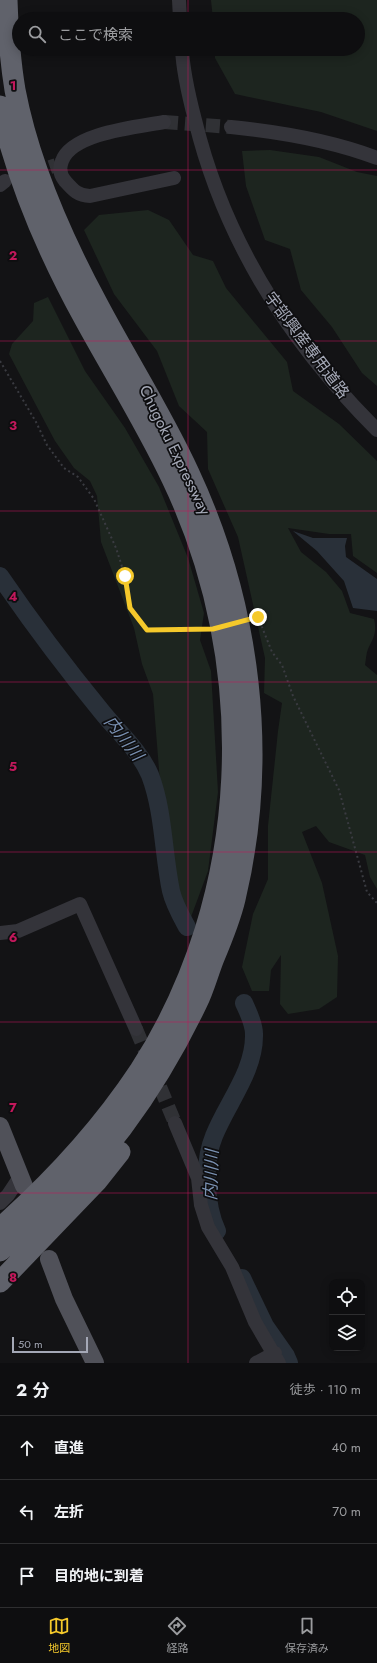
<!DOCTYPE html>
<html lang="ja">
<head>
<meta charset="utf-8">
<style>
	:root { --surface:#0e0e10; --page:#171719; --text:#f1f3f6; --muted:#9b9c9f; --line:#2e2e30; --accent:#f5c92b }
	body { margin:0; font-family:Jost,"Noto Sans JP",sans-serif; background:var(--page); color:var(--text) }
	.controls { position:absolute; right:12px; bottom:12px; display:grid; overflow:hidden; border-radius:8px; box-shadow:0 2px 10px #0003 }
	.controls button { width:36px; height:36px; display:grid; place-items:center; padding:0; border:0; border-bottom:1px solid var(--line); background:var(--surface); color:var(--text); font:20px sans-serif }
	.scale { position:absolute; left:12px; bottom:10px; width:76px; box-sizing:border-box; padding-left:4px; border:2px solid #a4a8b6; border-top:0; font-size:11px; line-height:14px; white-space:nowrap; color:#a4a8b6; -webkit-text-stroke:3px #0e0e10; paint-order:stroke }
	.stop { position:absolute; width:12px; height:12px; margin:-9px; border:3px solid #f5c92b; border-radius:50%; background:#fff }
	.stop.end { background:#f5c92b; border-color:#fff; box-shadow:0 1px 4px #0008 }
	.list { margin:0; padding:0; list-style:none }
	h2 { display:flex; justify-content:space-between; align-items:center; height:52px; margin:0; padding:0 16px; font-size:17px }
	h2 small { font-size:13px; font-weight:400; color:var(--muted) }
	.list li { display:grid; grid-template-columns:26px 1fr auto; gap:12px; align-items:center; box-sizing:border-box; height:64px; padding:0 16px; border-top:1px solid var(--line) }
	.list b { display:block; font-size:15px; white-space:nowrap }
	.list em { font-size:13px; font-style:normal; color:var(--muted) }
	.icon { flex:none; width:22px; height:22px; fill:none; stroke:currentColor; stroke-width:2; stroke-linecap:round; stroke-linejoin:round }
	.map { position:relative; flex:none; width:377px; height:1363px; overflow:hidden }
	.search { position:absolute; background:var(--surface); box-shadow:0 2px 10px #0003; left:12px; right:12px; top:12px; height:44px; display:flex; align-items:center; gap:10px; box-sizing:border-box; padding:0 14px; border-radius:22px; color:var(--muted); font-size:15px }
	.sheet { height:244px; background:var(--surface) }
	nav { display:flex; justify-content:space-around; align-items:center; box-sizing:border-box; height:56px; border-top:1px solid var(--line); background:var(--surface); font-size:11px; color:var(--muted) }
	nav a { display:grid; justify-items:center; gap:2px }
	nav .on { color:var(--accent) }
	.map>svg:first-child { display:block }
	.green { fill:#1d251f }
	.water { fill:#293039 }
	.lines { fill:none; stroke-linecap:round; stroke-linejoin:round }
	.river { stroke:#293039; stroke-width:18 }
	.minor-tunnel { stroke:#303135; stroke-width:14; stroke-dasharray:14 7; stroke-linecap:butt }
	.path { stroke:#3a3b41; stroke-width:2; stroke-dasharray:2 3; stroke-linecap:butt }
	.minor { stroke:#34343a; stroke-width:14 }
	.major { stroke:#505159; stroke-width:18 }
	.highway { stroke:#60626b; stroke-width:21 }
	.path-bridge { stroke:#3a3b41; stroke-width:2; stroke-dasharray:2 3; stroke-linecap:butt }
	.route { stroke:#f5c92b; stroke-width:5 }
	.grid { fill:none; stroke:#c2185b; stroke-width:1; stroke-opacity:0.55 }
	.labels { text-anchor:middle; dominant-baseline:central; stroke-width:3.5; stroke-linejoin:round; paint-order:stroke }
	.street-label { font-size:16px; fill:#a4a8b6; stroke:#0e0e10 }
	.water-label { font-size:17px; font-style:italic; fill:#7a91b2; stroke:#0e0e10 }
	.grid-label { font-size:13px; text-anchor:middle; font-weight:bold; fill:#c2185b; stroke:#0e0e10; stroke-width:3.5; stroke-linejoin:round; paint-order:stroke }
</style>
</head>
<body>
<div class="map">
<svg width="377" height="1363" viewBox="0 0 377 1363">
	<rect width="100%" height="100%" fill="#131315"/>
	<path class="green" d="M 211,0 L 377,0 L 377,131 L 321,112 L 235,94 L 215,58 L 215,49 L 358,49 L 358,19 L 213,19 Z
		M 270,150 L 319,157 L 357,172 L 377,176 L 377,386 L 362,373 L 332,327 L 301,290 L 290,249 L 265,240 L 246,186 L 242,151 Z
		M 148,210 L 169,220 L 193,255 L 213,261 L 226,288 L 287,362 L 293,391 L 339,424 L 377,461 L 377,573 L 353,556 L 351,534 L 329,534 L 288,528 L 301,552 L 326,572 L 342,591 L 350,613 L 374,619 C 377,632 374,637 368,649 C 366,654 366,660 365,665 L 377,675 L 377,889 L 370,877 L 365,855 L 329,842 L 316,826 L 302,832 L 322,883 L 338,956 L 337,997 L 319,1009 L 288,1014 L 280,1004 L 281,955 L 271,970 L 269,991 L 252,991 L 242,967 L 253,914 L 268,879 L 268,826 L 278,731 L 282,703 L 264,693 L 265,658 L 238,537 L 208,469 L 207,432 L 179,406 L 157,351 L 114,294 L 84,230 L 99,215 Z
		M 48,297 L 85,371 L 125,428 L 159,487 L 188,558 L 204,613 L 200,640 L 211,671 L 218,792 L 208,871 L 191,917 L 181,907 L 175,876 L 160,782 L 153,694 L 142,664 L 134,628 L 101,542 L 97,496 L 90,481 L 74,468 L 55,441 L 9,354 L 12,344 L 33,321 L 34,303 Z"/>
	<path class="water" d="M 293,531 L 313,538 L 347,538 L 345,546 L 346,557 L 377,579 L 377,611 L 353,608 L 344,581 L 317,551 Z"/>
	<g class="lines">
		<path class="river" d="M 0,576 C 32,623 66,668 102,712 C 118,732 140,751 150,775 C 164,812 163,853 171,891 C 174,904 181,916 187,927
			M 217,1231 C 205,1205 203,1162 214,1136 C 227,1103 255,1071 254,1034 C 254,1023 248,1012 244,1003
			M 242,1278 L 265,1326 L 286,1356 L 289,1363"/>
		<path class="minor-tunnel" d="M 164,122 L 231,127
			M 30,174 L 56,165
			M 136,1029 L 175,1123"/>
		<path class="path" d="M 0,361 L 36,422 L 47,445 L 64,468 L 78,477 L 94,499 L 116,548 L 125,576 L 130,608 L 147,630 L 205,629
			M 258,617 L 272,652 L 282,665 L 293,696 L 339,790 L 367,892 L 377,903"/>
		<path class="minor" d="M 179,0 L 180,19
			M 182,49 C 183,73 189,97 195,120 C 224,240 291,344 377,430
			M 164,122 C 137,127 72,133 62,161 C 59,168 60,175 65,181 C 73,190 78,196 90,196 L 174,178
			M 231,127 C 281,132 330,140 377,158
			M 0,185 L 5,181
			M 0,933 L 18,931 L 80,904 L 136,1029
			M 175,1123 L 198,1178 L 201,1205 L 208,1227 L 232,1267 L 255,1322 L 279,1363
			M 0,1203 L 8,1195 L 20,1177
			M 256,1363 L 275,1353"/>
		<path class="major" d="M 0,1126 L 24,1186
			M 49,1259 L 64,1299 L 95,1363"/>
		<path class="highway" d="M 0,106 C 17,181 48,253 85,320 C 114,373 146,424 172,479 C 261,665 253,895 140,1070 C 101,1129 53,1181 0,1228
			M 0,1251 C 44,1214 87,1174 122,1128 C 151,1089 176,1047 197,1003 C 204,989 208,973 214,958 C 222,939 230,920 235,899 C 269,757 251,606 189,473 C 162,414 127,360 97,303 C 61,236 29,164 15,90 C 10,60 8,30 7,0
			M 0,1282 L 97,1181 L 120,1152"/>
		<path class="path-bridge" d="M 213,629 L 258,617"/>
	</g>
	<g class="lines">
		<path class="route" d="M 125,576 L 130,608 L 147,630 L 213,629 L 258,617"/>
	</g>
	<path class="grid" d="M 188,0 L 188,19M 188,49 L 188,1363M 0,170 L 377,170M 0,341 L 377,341M 0,511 L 377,511M 0,682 L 377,682M 0,852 L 377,852M 0,1022 L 377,1022M 0,1193 L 377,1193"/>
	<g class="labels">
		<g class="street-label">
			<text transform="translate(307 345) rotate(53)">宇部興産専用道路</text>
			<text transform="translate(175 450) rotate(64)">Chugoku Expressway</text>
		</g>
		<g class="water-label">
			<text transform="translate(124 738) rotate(52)">内川川</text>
			<text transform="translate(211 1175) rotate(-88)">内川川</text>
		</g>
	</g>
	<g class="grid-label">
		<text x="13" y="90">1</text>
		<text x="13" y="260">2</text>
		<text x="13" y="430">3</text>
		<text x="13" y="601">4</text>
		<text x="13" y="771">5</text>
		<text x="13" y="942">6</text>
		<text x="13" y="1112">7</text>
		<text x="13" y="1282">8</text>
	</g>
</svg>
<div class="controls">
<button><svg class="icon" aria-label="locate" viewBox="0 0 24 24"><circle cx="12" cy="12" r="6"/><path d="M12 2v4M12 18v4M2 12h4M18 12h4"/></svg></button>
<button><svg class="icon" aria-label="layers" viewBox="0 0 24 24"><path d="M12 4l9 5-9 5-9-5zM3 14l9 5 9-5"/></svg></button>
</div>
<div class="scale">50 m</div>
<div class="stop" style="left:125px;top:576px"></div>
<div class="stop end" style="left:258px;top:617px"></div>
<div class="search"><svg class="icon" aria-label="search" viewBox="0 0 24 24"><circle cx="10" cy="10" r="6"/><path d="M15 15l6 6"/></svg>ここで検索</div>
</div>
<section class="sheet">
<h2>2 分<small>徒歩 · 110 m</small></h2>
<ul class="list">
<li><svg class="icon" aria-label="ahead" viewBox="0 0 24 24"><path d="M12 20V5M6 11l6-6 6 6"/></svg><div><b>直進</b></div><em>40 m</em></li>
<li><svg class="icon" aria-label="left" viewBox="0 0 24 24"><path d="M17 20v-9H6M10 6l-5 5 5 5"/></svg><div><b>左折</b></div><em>70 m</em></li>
<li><svg class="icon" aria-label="arrive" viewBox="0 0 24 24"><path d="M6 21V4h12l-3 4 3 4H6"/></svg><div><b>目的地に到着</b></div></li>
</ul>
</section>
<nav>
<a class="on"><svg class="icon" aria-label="map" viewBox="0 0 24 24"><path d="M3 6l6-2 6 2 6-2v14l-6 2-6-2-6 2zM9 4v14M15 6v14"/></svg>地図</a>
<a><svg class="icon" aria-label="directions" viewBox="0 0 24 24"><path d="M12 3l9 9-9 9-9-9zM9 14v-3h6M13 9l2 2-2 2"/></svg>経路</a>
<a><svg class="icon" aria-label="saved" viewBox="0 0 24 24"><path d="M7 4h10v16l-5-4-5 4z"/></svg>保存済み</a>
</nav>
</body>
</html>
